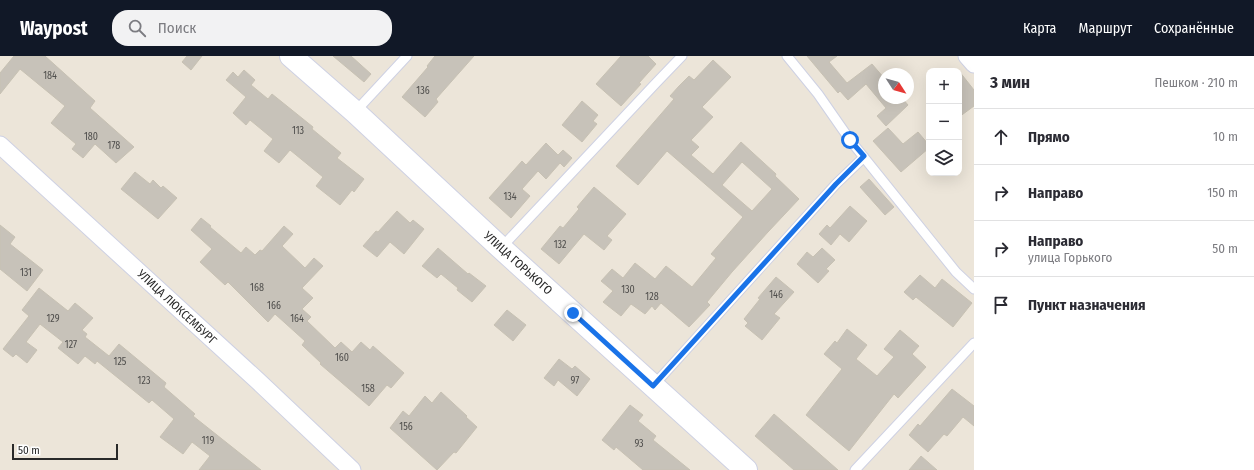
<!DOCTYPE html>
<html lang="ru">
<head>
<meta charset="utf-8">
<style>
	:root { --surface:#fff; --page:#f2f2f3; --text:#2b2b33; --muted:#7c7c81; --line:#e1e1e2; --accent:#111827 }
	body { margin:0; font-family:"Fira Sans Condensed",sans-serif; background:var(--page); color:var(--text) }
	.controls { position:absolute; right:12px; top:12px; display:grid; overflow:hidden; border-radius:8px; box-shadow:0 4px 16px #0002 }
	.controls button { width:36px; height:36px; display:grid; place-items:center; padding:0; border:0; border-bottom:1px solid var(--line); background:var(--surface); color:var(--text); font:20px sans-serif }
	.compass { position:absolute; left:878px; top:12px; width:36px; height:36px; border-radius:50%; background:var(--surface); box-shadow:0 4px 16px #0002; rotate:126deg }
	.scale { position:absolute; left:12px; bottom:10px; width:106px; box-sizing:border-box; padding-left:4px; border:2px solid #292929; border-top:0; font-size:11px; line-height:14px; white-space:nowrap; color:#292929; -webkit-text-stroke:3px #fff; paint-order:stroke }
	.stop { position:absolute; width:12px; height:12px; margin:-9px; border:3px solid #1a73e8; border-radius:50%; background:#fff }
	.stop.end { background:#1a73e8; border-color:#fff; box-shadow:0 1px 4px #0008 }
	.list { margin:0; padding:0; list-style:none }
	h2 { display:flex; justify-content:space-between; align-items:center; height:52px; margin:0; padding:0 16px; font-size:17px }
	h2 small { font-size:13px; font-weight:400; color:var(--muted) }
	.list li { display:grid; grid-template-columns:26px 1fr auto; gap:12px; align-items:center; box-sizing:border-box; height:56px; padding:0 16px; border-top:1px solid var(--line) }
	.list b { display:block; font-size:15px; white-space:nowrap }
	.list p { margin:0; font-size:13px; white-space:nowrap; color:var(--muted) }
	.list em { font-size:13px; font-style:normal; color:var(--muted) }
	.icon { flex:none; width:22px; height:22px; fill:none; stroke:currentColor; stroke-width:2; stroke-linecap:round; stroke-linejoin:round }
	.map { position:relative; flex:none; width:974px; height:414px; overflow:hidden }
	header { display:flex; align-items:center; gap:24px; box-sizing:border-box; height:56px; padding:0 20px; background:var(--accent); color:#fff }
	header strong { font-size:19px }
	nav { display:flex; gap:22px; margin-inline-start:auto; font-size:14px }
	.search { width:280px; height:36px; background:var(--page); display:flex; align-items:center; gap:10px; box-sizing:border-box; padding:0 14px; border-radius:16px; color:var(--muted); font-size:15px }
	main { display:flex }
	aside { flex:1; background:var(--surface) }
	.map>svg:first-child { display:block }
	.building { fill:#c7c2b9; stroke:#c7c1b3; fill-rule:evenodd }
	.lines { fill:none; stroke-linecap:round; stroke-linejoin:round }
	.lane-casing { stroke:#ced1e3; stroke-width:11 }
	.street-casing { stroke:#ced1e3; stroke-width:19 }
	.secondary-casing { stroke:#ced1e3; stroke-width:24 }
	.lane { stroke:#fff; stroke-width:9 }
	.street { stroke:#fff; stroke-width:17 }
	.secondary { stroke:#fff; stroke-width:22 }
	.route { stroke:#1a73e8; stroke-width:5 }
	.labels { text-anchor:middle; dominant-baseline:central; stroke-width:3.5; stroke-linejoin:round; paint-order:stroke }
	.number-label { font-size:10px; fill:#504f4d }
	.street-label { font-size:12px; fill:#292929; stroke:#fff }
</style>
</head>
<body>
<header>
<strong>Waypost</strong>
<div class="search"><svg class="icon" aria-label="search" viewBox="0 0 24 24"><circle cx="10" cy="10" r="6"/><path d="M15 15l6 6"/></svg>Поиск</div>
<nav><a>Карта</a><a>Маршрут</a><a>Сохранённые</a></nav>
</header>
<main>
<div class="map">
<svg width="974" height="414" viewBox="0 0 974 414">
	<rect width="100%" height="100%" fill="#ece5d9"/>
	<path class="building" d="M 14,0 L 45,0 L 95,45 L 90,52 L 134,91 L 116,107 L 95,88 L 83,102 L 72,93 L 76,88 L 51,67 L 65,50 L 20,13 L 0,38 L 0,17 Z
		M 187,0 L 202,0 L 191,14 L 182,6 Z
		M 333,0 L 351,0 L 371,18 L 364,26 Z
		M 435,0 L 474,0 L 436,43 L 438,46 L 425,61 L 402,41 L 428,11 L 427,10 Z
		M 621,0 L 648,0 L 656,8 L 639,27 L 641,28 L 621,50 L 596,28 Z
		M 807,0 L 837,0 L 829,6 L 847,27 L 872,8 L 884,22 L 884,42 L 902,42 L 908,49 L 886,70 L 877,60 L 886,52 L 866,28 L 848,44 L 840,35 L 838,37 Z
		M 713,4 L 731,21 L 702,51 L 713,61 L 691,84 L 699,91 L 691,99 L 713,118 L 741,86 L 776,118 L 775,120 L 799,143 L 768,176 L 732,216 L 707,246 L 710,249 L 689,271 L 661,247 L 655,254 L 652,250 L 645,258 L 631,248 L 621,260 L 603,246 L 613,235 L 601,225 L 612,213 L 623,222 L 635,207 L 655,223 L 666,210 L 692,231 L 716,202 L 711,198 L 743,161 L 667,95 L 638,129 L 616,110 L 674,43 L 670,40 L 679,30 L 689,20 L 694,24 ZM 742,106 L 772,133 L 752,155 L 722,129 Z
		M 244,14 L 255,24 L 251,29 L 268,43 L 272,38 L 313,71 L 312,73 L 341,97 L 337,102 L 364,123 L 354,136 L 352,134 L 340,149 L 316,130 L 323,121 L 290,94 L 279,107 L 264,95 L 273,83 L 250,64 L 246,69 L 233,57 L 246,41 L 226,24 L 233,16 L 238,21 Z
		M 959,15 L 974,34 L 974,50 L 959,61 Z
		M 582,45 L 598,59 L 593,65 L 597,68 L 582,86 L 562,69 Z
		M 888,72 L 903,88 L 918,76 L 929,89 L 929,92 L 901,116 L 873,85 Z
		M 546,87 L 558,99 L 563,94 L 572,102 L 564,111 L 560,107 L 546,123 L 538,115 L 522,133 L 530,140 L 511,162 L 489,142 L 522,105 L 526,109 Z
		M 135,116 L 150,128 L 153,124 L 161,132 L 163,130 L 177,142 L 158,163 L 121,133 Z
		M 869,123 L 894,151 L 885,159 L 860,131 Z
		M 594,131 L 626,158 L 607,180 L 612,184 L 604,194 L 584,178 L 559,208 L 541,193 L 560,170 L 563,172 L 579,153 L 577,151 Z
		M 850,150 L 867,165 L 849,186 L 840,178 L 831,189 L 819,178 L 827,169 L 830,172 Z
		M 397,155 L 410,167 L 413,164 L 424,173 L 404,198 L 390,186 L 377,201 L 363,190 L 376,175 L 378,176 Z
		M 201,162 L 211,170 L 210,171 L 241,197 L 246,191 L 255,199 L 260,194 L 262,195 L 284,170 L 293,178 L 282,190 L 305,212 L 314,202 L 323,210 L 302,232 L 313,242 L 302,253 L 311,261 L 307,265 L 335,292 L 341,286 L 352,296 L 361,286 L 370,294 L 373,290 L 404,317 L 391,332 L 387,329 L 369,350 L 320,308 L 321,307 L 302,289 L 305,285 L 275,258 L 268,266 L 228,226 L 225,229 L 200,206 L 212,193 L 191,174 Z
		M 0,169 L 15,181 L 10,188 L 43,214 L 27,235 L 0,213 Z
		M 438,192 L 468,218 L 469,217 L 486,230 L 472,246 L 457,234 L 458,232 L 441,218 L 437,222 L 422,210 Z
		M 822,192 L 835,204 L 826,213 L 829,215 L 818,227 L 797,208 L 807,196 L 813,201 Z
		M 920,219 L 935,232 L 942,223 L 972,247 L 953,271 L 916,241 L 913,244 L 904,236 Z
		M 776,221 L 794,236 L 774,258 L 780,262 L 762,284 L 745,270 L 748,267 L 744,263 L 760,243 L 758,242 Z
		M 39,232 L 68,255 L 75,247 L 93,262 L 82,274 L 87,278 L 85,281 L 109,300 L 119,288 L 166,327 L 164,331 L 195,358 L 193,360 L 261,414 L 199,414 L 210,400 L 192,386 L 183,398 L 160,381 L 174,363 L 152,344 L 149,347 L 97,305 L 95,308 L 85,300 L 78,308 L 58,292 L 63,286 L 40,268 L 26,286 L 37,294 L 27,307 L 16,298 L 13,301 L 3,293 L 29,260 L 22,254 Z
		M 507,254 L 526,269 L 513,285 L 494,269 Z
		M 847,273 L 867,289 L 856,303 L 877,320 L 894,301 L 884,293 L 900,274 L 919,290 L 912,298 L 926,311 L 898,342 L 894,338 L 849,395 L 806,359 L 842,313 L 824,298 L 835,285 L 837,287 Z
		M 559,303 L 572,313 L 575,310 L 590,323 L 577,340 L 558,324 L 554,330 L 544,322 Z
		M 952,333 L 974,350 L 974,370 L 963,361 L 947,380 L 944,378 L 928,396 L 909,379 L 918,368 L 920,370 Z
		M 441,336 L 467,360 L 466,361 L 477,371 L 456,397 L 454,396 L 437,414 L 390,372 L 403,355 L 409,360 L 425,340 L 432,347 Z
		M 630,349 L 643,359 L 638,365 L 656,380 L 653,384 L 690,414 L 643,414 L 616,391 L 614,394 L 602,384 Z
		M 774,358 L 797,378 L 838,414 L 794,414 L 755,380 Z
		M 921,400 L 937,414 L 909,414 Z"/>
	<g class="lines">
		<g class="lane-casing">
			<path id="lane" d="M 787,0 L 818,38 L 850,84 L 956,216 L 974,233
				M 355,56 L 407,0
				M 501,192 L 656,27 L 682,0
				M 653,330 L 836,128 L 864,101
				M 855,414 L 974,287"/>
		</g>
		<g class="street-casing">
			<path id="street" d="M 967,0 L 974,8
				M 0,89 L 258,325 L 352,414"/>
		</g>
		<g class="secondary-casing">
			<path id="secondary" d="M 291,0 L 355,56 L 501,192 L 746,414"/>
		</g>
		<use href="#lane" class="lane"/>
		<use href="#street" class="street"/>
		<use href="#secondary" class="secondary"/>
	</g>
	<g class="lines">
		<path class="route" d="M 573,257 L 653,330 L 836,128 L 864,100 L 850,84"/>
	</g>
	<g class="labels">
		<g class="number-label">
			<text x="50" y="20">184</text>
			<text x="423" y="35">136</text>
			<text x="298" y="75">113</text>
			<text x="91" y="81">180</text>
			<text x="114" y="90">178</text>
			<text x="510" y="141">134</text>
			<text x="560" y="189">132</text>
			<text x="26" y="217">131</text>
			<text x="257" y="232">168</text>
			<text x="628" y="234">130</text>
			<text x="776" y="239">146</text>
			<text x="652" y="241">128</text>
			<text x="274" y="250">166</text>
			<text x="53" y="263">129</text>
			<text x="297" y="263">164</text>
			<text x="71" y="289">127</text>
			<text x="342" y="302">160</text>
			<text x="120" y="306">125</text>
			<text x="144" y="325">123</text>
			<text x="575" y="325">97</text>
			<text x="368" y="333">158</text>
			<text x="406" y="371">156</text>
			<text x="208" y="385">119</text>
			<text x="639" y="388">93</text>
		</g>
		<g class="street-label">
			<text transform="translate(518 207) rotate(42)">УЛИЦА ГОРЬКОГО</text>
			<text transform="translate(177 251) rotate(43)">УЛИЦА ЛЮКСЕМБУРГ</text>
		</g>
	</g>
</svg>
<div class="controls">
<button>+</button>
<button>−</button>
<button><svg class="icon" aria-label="layers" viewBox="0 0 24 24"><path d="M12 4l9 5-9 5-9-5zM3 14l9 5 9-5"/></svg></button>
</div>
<svg class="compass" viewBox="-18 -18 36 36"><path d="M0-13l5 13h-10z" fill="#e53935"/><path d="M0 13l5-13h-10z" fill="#7c7c81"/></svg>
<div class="scale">50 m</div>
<div class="stop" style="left:850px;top:84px"></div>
<div class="stop end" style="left:573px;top:257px"></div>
</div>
<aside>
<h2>3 мин<small>Пешком · 210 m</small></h2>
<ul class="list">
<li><svg class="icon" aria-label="ahead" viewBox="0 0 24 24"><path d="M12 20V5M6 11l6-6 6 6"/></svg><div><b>Прямо</b></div><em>10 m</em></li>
<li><svg class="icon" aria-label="right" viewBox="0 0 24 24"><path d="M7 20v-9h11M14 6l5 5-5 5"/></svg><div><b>Направо</b></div><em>150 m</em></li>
<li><svg class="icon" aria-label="right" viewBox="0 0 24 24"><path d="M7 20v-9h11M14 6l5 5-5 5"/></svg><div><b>Направо</b><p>улица Горького</p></div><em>50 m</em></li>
<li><svg class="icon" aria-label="arrive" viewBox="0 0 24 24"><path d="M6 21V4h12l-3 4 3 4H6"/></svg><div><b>Пункт назначения</b></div></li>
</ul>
</aside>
</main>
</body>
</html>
